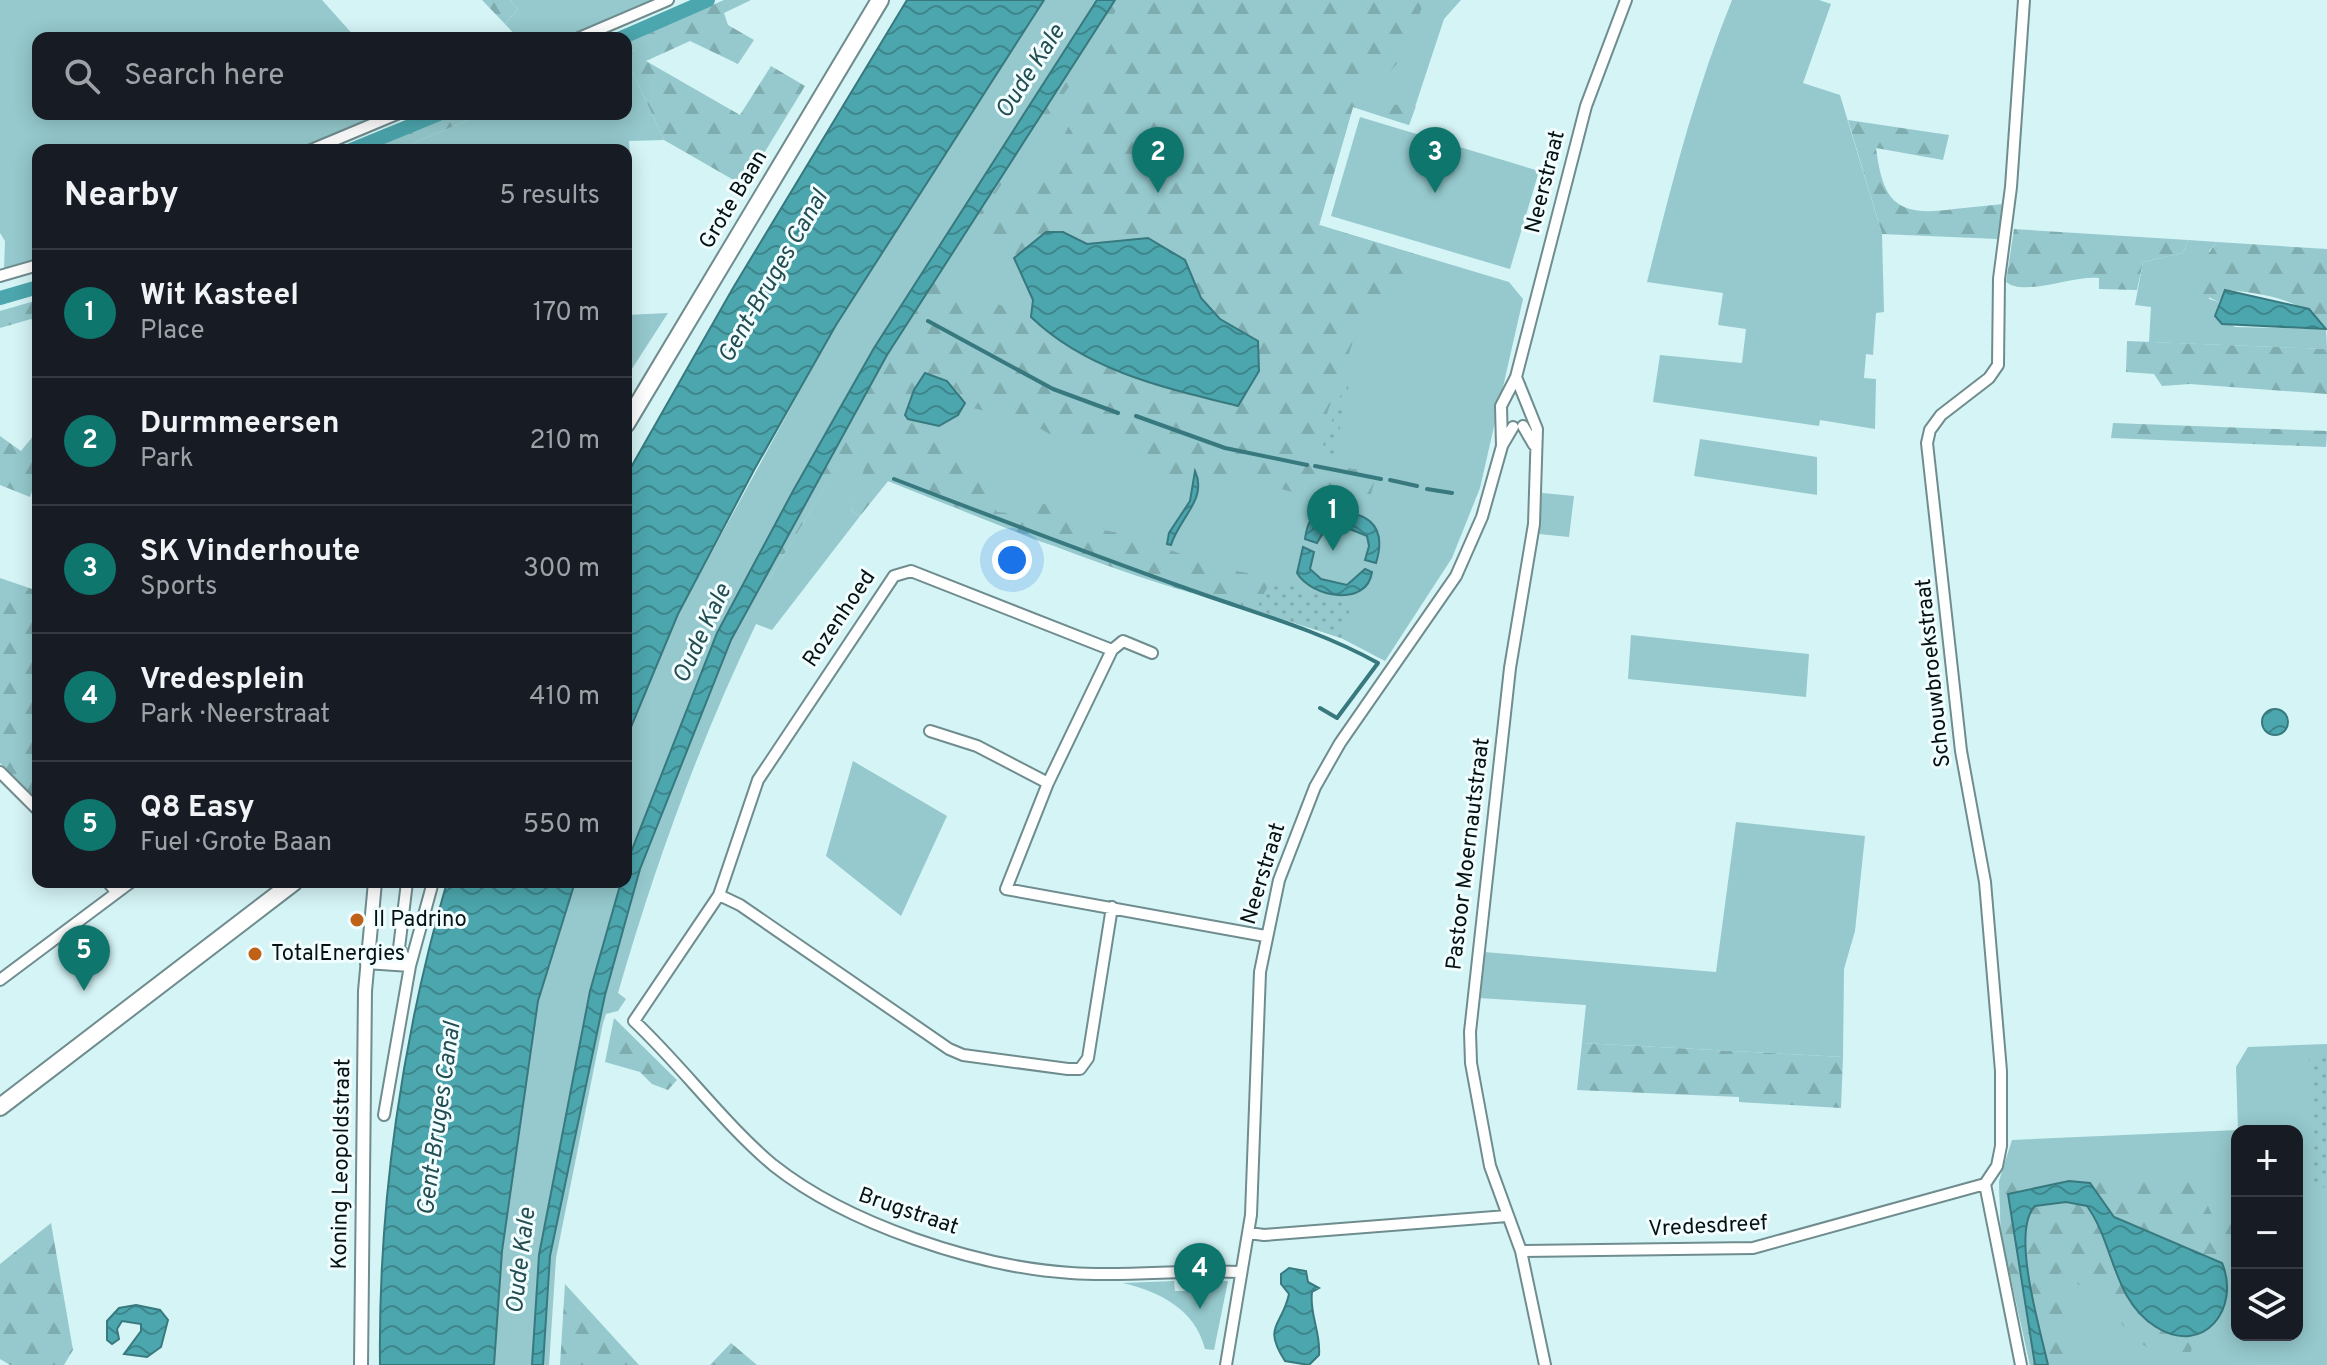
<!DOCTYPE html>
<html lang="en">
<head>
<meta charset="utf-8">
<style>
	:root { --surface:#171b24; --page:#242831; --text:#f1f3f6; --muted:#9ea1a6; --line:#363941; --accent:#0f766e }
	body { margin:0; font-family:Overpass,sans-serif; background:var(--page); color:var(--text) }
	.controls { position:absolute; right:24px; bottom:24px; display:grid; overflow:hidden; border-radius:16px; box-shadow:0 4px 20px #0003 }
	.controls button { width:72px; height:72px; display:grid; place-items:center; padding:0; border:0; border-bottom:2px solid var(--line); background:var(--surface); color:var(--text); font:40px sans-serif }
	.you { position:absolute; left:1012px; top:560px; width:28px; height:28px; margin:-20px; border:6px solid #fff; border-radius:50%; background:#1a73e8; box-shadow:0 0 0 12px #1a73e833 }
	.badge { display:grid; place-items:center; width:52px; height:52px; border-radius:50%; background:var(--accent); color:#fff; font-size:26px; font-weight:700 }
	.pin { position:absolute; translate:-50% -66px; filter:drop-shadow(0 2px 4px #0008) }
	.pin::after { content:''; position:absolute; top:42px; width:28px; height:24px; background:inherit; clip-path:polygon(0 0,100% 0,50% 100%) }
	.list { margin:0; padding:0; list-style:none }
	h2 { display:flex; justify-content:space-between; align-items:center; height:104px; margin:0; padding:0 32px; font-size:34px }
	h2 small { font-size:26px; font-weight:400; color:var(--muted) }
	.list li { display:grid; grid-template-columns:52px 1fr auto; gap:24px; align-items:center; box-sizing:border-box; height:128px; padding:0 32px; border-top:2px solid var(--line) }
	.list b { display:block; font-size:30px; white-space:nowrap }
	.list p { margin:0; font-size:26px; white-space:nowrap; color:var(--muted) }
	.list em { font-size:26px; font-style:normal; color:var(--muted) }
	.icon { flex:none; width:44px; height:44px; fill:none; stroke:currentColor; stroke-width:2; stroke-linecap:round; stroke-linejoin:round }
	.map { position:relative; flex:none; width:2327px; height:1365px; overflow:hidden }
	.search { position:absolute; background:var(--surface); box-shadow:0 4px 20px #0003; left:32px; top:32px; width:600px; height:88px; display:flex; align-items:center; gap:20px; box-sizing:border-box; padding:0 28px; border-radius:16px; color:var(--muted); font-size:30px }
	.panel { position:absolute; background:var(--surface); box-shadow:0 4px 20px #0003; left:32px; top:144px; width:600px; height:744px; border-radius:16px }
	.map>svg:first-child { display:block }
	.green { fill:#95c9cd; fill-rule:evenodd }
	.forest { fill:url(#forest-firs) }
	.garden { fill:url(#garden-dots) }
	.water { fill:url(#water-waves); stroke:#37797e; stroke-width:2 }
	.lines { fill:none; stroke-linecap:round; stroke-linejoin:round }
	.stream { stroke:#37797e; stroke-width:4 }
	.canal { stroke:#4ca6ad; stroke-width:14 }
	.minor-casing { stroke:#6f8c8e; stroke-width:14 }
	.tertiary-casing { stroke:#6f8c8e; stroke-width:16 }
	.primary-casing { stroke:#6f8c8e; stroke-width:20 }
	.minor { stroke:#fff; stroke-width:10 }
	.tertiary { stroke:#fff; stroke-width:12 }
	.primary { stroke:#fff; stroke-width:16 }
	.poi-dot { fill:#bf6116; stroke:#f1fdfe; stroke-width:3 }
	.labels { text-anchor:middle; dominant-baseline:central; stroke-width:6; stroke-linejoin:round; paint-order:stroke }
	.street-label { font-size:22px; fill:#061112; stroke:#f1fdfe }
	.poi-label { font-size:22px; fill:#061112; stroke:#f1fdfe; text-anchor:start }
	.water-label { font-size:24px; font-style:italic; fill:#244d51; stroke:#f1fdfe }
</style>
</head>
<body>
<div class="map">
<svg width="2327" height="1365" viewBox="0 0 2327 1365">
	<defs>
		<pattern id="forest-firs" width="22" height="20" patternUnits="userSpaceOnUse" patternTransform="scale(2)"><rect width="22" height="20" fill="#95c9cd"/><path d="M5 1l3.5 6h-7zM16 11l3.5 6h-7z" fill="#7facaf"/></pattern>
		<pattern id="garden-dots" width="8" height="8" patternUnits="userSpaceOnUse" patternTransform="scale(2)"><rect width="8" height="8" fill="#95c9cd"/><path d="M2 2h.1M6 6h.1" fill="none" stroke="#7facaf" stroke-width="1.8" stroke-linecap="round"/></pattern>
		<pattern id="water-waves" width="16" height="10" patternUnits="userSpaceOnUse" patternTransform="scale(2)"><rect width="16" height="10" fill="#4ca6ad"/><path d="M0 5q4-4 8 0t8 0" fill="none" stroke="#3d868b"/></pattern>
	</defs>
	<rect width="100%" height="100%" fill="#d5f4f6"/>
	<path class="green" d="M 0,0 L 322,0 L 356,38 L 38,38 L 38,114 L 388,114 L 302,150 L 38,150 L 38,260 L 4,270 L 5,241 L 0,233 Z
		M 510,0 L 654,0 L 568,38 L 518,38 L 505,24 L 518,9 Z
		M 1044,0 L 1097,0 L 874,348 L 793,491 L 717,633 L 626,865 L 626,739 L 678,614 L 836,325 Z
		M 1115,0 L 1461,0 L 1444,19 L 1409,125 L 1353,107 L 1319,225 L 1509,282 L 1523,299 L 1480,488 L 1452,558 L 1385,661 L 1341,638 L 1036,540 L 865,472 L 851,510 L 860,516 L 772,630 L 756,624 C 699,743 655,865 618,993 L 626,999 L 618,1011 L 606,1014 L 603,1023 L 556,1258 L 549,1365 L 543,1365 L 550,1256 L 605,995 L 640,870 L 731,640 L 764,577 L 769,579 L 839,464 L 1009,160 Z
		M 1732,0 L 1819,0 L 1831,4 L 1803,83 L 1840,95 L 1882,234 L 1884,312 L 1876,313 L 1873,355 L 1866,354 L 1864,378 L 1876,379 L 1875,429 L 1820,420 L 1819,426 L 1653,402 L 1660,355 L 1742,363 L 1746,329 L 1718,325 L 1723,293 L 1647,282 C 1671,186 1695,91 1732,0 Z
		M 626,58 L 664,140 L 629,141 L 630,157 L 626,157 L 626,150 L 397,150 L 483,114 L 626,114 Z
		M 1360,117 L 1539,171 L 1510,269 L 1331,216 Z
		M 2188,240 L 2217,242 L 2209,251 L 2209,299 L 2219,302 L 2215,316 L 2235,327 L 2326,329 L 2327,349 L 2149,342 L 2151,307 L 2135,305 L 2143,262 L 2183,253 Z
		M 668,313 L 626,378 L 626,315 Z
		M 1700,439 L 1817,457 L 1817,495 L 1694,476 Z
		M 1542,493 L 1574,496 L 1569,537 L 1539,534 Z
		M 1631,635 L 1809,654 L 1806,697 L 1628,679 Z
		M 853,761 L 947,816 L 901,916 L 826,856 Z
		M 1736,822 L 1865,836 L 1855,931 L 1844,969 L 1843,1057 L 1582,1043 L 1586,1005 L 1479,998 L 1484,952 L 1716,972 Z
		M 575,882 L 621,882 L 590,991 L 539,1255 L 532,1365 L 494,1365 L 502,1251 L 538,1001 Z
		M 2327,1044 L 2327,1365 L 2030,1365 L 2001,1233 L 1999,1181 L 2012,1140 L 2238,1130 L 2236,1067 L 2248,1047 ZM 2237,1131 L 2297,1131 L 2297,1335 L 2237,1335 Z
		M 1174,1281 L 1175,1291 L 1215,1291 L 1216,1281 L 1228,1281 L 1214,1350 L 1205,1349 C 1195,1309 1160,1292 1123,1283 Z"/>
	<path class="forest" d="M 482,0 L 510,0 L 518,9 L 505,24 Z
		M 724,0 L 751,0 L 724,13 L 728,25 L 754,40 L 738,64 L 690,41 L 646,61 L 740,115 L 771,66 L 805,86 L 744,186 L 664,140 L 626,58 L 626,42 Z
		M 1115,0 L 1122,0 L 1086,62 L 997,191 L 942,282 L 1031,317 L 1054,340 L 1257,341 L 1220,319 L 1201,298 L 1185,260 L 1148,239 L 1087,244 L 1063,232 L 1046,232 L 1006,264 C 982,255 980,244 982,220 L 1001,206 L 1036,193 L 1096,70 L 1136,0 L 1429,0 L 1424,3 L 1400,60 L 1383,80 L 1355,79 L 1356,92 L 1364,98 L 1385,104 L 1416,106 L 1409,125 L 1353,107 L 1319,225 L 1421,256 L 1402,300 L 1366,306 L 1309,463 L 1377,472 L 1365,516 L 1328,509 L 1317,511 L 1299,494 L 1233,475 L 1171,480 L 1152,465 L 1144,445 L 1132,439 L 1101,432 L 1081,441 L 1071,441 L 1058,439 L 1029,422 L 965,406 L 958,391 L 934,374 L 908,405 L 905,411 L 908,419 L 939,426 L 936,433 L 944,453 L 975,471 L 997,512 L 1007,513 L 1052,502 L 1067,523 L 1134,536 L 1212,566 L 1272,578 L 1256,610 C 1130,581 1008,528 889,480 L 860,516 L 851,510 L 867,460 L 856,455 L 843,458 L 769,579 L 764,577 L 887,355 Z
		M 455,114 L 483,114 L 397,150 L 369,150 Z
		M 1848,120 L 1949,135 L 1943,160 L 1876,148 C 1883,204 1898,217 1954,209 C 1970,207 1987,206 2004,204 L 1998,239 L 1882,234 Z
		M 2014,229 L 2188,240 L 2183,253 L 2143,262 L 2137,290 L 2099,289 L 2099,278 C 2073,275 2025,297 2006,282 Z
		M 2217,242 L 2327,249 L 2327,330 C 2309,300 2258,292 2225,290 L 2219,302 L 2202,294 C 2196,274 2204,257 2217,242 Z
		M 38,300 L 38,326 L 31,319 L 0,328 L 0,311 Z
		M 2127,341 L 2327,349 L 2327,394 L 2190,384 L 2162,386 L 2154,374 L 2126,372 Z
		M 2113,423 L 2327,431 L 2326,447 L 2111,438 Z
		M 38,430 L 38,474 L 30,497 L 0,485 L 0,436 L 21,451 Z
		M 0,578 L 38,591 L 38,801 L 0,763 Z
		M 614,1018 L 677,1080 L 668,1090 L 652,1084 L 640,1072 L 605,1062 Z
		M 1582,1043 L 1843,1057 L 1841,1108 L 1739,1102 L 1739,1097 L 1577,1090 Z
		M 2196,1179 L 2214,1219 L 2237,1220 L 2237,1261 L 2222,1263 L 2114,1217 L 2176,1335 L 2194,1334 L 2191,1352 L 2156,1352 L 2140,1343 L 2094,1295 L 2060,1272 L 2065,1365 L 2030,1365 L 2001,1233 L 1999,1181 Z
		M 51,1223 L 73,1350 L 64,1365 L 10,1365 L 0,1359 L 0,1264 Z
		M 565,1284 L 639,1365 L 560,1365 Z
		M 731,1343 L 757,1365 L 710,1365 Z"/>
	<path class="garden" d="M 1351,375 L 1334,456 L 1321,451 L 1347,378 Z
		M 1272,578 L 1351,606 L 1341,638 L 1256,610 Z
		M 2309,1054 L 2327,1054 L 2327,1187 L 2314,1188 Z"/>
	<path class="water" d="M 907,0 L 1044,0 L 836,325 L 754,470 L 678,614 L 626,739 L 626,476 L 733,288 Z
		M 1097,0 L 1115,0 L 887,355 L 731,640 L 640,869 L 605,995 L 550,1256 L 543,1365 L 532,1365 L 539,1255 L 590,991 L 621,882 L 626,882 L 626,865 L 717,633 L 793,491 L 874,348 Z
		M 1046,232 L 1063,232 L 1087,244 L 1148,238 L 1185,260 L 1201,298 L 1220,319 L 1258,341 L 1259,371 L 1238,406 C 1165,388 1087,371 1031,317 L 1033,300 L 1014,258 Z
		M 2225,290 L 2309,309 L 2326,329 L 2222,324 L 2215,316 Z
		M 925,373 L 947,381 L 965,403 L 958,415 L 939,426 L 908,419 L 905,415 L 914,390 Z
		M 1195,471 C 1208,499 1179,518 1171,545 L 1167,544 L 1169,533 L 1190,501 Z
		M 1328,509 C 1363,512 1389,521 1376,563 L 1365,560 L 1369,546 L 1367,536 L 1335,523 L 1328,524 L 1317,543 L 1305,539 C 1307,523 1312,513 1328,509 Z
		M 1303,547 L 1314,552 L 1310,569 L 1321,579 L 1347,585 L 1365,569 L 1372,572 C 1367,608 1311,597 1297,573 Z
		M2262 722a13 13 0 1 1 26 0a13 13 0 1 1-26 0Z
		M 447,882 L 575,882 L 538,1001 L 502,1251 L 494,1365 L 380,1365 C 378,1204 402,1037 447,882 Z
		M 2069,1181 L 2090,1183 L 2114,1217 L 2222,1263 C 2241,1308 2204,1357 2156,1327 C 2112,1299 2115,1245 2087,1206 L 2066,1202 L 2035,1206 C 2010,1231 2041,1332 2048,1365 L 2035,1365 L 2008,1194 Z
		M 1289,1268 L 1306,1271 L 1308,1282 L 1319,1288 L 1312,1292 C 1309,1314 1321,1332 1319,1355 L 1309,1365 L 1285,1361 C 1262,1325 1282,1327 1289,1294 L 1281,1284 L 1281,1274 Z
		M 136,1305 L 160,1310 L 168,1320 L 161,1347 L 147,1357 L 124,1354 L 141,1331 L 141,1324 L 122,1321 L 117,1329 L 119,1339 L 112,1344 L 107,1340 L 107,1321 L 119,1308 Z"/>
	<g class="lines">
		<path class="stream" d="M 928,321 L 1053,389 L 1118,413
			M 1136,416 L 1225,448 L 1307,465
			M 1315,466 L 1381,479
			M 894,479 C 990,516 1088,553 1185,588 C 1251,612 1317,629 1378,663 L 1337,718 L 1320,708
			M 1390,480 L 1417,486
			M 1427,489 L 1452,493"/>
		<path class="canal" d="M 621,38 L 708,0
			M 351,150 L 439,114
			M 0,298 L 38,287"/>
		<g class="minor-casing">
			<path id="minor" d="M 579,38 L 668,0
				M 311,150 L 397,114
				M 0,276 L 38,265
				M 1516,377 L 1537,429 L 1534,524 L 1510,668 L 1470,1032 L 1471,1063 L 1490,1166 L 1521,1251 L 1545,1365
				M 1523,426 L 1534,445
				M 1503,444 L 1513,427
				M 1112,650 L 1123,641 L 1152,653
				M 930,731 L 977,746 L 1048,783
				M 0,772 L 38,810
				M 108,882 L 116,892
				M 407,882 L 399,948 L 410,966
				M 719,895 L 740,905 L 949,1049 L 963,1055 L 1068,1069 L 1080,1069 L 1088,1058 L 1112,907
				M 366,963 L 410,966 L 384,1115
				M 410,966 L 433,882
				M 0,980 L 131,882
				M 1985,1184 L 1997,1166 L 2001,1146 L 2001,1071 L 1985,882 L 1961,751 L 1927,443 L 1930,430 L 1941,415 L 1989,378 L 1998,365 L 1999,279 L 2011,187 L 2024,0
				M 1985,1184 L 2021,1365
				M 1249,1233 L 1264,1235 L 1507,1216
				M 1521,1251 L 1753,1248 L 1985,1184
				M 1241,1272 C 1185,1269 1128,1277 1071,1273 C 977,1267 847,1224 773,1165 C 724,1124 682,1066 634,1021 L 719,895 L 758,780 L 894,576 L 911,571 L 1112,650 L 1048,783 L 1006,889 L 1265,936
				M 1226,1365 L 1251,1215 L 1260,972 L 1279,880 L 1315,787 L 1340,743 L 1456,576 L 1482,517 L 1502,446 L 1501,406 L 1516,377 L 1586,106 L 1626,0"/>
		</g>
		<g class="tertiary-casing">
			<path id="tertiary" d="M 361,1365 L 365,991 L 375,882"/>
		</g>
		<g class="primary-casing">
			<path id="primary" d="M 626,424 L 880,0
				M 0,1107 L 294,882"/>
		</g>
		<use href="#minor" class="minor"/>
		<use href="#tertiary" class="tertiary"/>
		<use href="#primary" class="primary"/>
	</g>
	<g class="poi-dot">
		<circle cx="357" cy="920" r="8"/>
		<circle cx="255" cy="954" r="8"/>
	</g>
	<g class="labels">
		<g class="street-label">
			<text transform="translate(1546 182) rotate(-76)">Neerstraat</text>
			<text transform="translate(734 200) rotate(-59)">Grote Baan</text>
			<text transform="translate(840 619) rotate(-56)">Rozenhoed</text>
			<text transform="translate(1934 673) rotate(-96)">Schouwbroekstraat</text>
			<text transform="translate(1469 854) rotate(-83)">Pastoor Moernautstraat</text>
			<text transform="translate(1264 874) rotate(-73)">Neerstraat</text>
			<text transform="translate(342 1164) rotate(-89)">Koning Leopoldstraat</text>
			<text transform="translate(908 1212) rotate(19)">Brugstraat</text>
			<text transform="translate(1708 1227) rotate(-3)">Vredesdreef</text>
		</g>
		<g class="poi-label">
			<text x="373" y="920">Il Padrino</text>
			<text x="271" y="954">TotalEnergies</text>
		</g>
		<g class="water-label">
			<text transform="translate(1031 72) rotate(-57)">Oude Kale</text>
			<text transform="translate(774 277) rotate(-60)">Gent-Bruges Canal</text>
			<text transform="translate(703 634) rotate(-65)">Oude Kale</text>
			<text transform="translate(440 1119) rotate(-82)">Gent-Bruges Canal</text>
			<text transform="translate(522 1261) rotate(-83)">Oude Kale</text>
		</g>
	</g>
</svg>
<div class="controls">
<button>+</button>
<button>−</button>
<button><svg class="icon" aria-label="layers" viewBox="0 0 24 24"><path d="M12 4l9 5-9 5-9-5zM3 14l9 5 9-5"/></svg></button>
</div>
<div class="you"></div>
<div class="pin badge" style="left:1333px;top:551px">1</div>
<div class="pin badge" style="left:1158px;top:193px">2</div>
<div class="pin badge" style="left:1435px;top:193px">3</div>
<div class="pin badge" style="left:1200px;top:1309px">4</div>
<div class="pin badge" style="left:84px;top:991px">5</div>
<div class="search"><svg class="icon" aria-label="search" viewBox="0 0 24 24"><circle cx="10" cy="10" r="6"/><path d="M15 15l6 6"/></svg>Search here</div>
<section class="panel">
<h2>Nearby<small>5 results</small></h2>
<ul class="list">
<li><span class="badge">1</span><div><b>Wit Kasteel</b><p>Place</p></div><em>170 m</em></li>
<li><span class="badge">2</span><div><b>Durmmeersen</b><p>Park</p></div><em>210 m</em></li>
<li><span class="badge">3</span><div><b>SK Vinderhoute</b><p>Sports</p></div><em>300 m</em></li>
<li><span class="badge">4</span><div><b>Vredesplein</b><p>Park · Neerstraat</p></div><em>410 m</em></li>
<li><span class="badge">5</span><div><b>Q8 Easy</b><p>Fuel · Grote Baan</p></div><em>550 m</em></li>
</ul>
</section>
</div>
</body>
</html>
